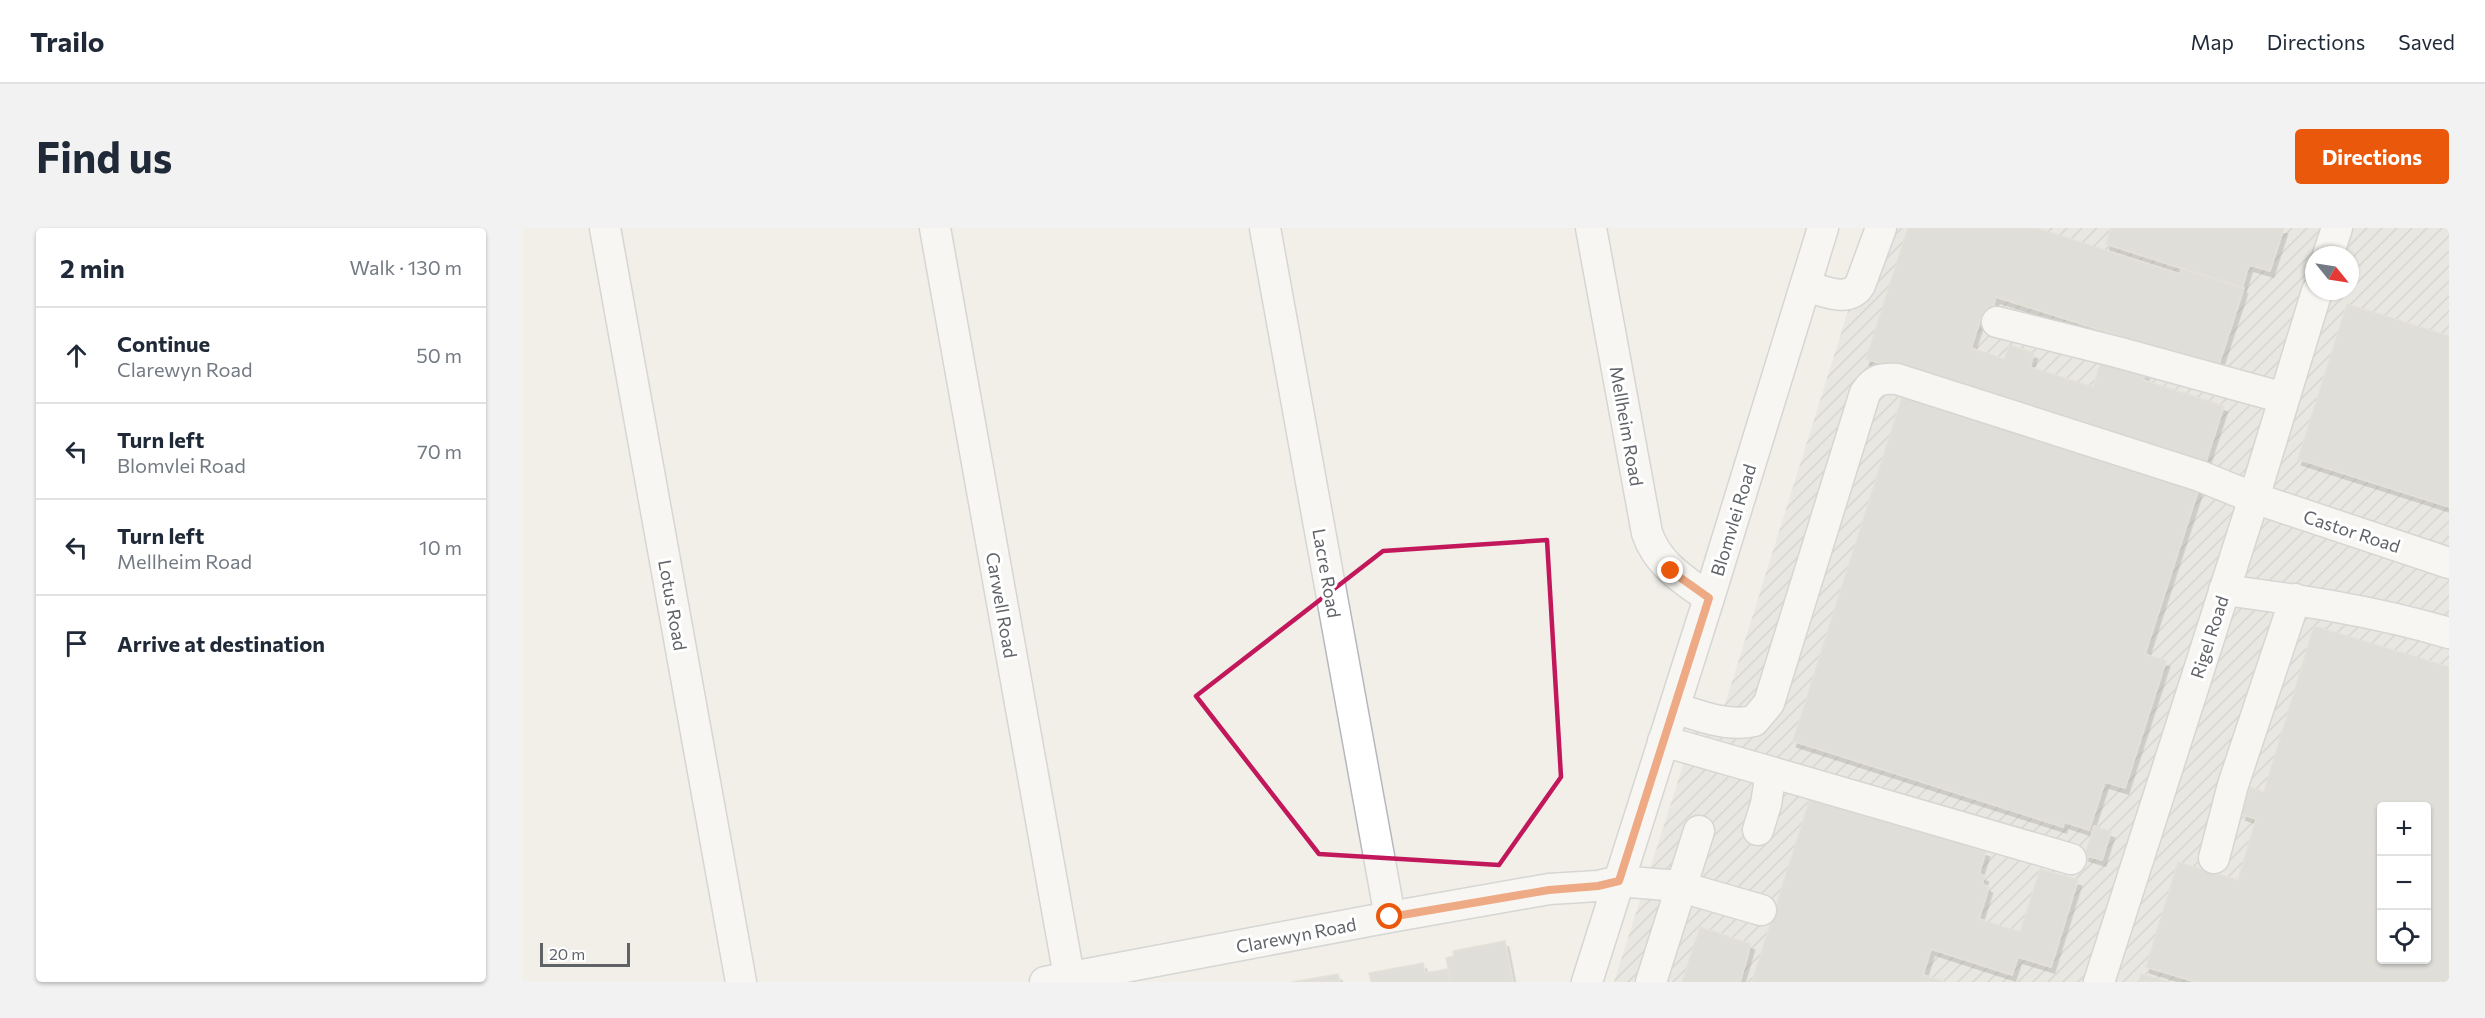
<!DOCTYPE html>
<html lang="en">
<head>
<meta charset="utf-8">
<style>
	:root { --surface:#fff; --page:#f2f2f3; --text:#1f2937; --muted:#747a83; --line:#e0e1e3; --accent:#ea580c }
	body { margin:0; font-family:Commissioner,sans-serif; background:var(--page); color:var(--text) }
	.controls { position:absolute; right:18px; bottom:18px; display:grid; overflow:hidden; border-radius:6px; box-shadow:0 2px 4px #0004 }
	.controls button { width:54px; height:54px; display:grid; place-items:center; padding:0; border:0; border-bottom:2px solid var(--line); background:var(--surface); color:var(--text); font:30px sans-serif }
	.compass { position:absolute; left:1783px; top:18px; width:54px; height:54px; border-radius:50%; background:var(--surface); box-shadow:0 2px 4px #0004; rotate:120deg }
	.scale { position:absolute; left:18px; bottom:15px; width:90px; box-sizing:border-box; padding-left:6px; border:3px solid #5f6368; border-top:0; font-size:16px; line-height:21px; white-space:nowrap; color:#5f6368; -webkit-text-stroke:4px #fff; paint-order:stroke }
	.stop { position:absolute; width:18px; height:18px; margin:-14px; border:4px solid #ea580c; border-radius:50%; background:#fff }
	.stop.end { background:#ea580c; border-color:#fff; box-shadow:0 2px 6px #0008 }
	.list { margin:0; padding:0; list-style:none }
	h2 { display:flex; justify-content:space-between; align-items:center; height:78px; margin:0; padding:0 24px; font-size:26px }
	h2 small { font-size:20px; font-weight:400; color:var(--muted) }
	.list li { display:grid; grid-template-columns:39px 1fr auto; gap:18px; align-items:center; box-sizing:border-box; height:96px; padding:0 24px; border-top:2px solid var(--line) }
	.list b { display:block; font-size:22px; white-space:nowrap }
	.list p { margin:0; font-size:20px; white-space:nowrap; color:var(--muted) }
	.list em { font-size:20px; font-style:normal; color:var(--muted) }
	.icon { flex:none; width:33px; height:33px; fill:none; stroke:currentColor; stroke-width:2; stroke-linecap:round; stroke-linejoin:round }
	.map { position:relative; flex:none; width:1927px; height:754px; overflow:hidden; border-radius:6px }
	header { display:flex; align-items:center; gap:36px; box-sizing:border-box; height:84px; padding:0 30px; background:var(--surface); border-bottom:2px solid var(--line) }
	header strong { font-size:28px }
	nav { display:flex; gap:33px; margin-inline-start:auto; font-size:21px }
	.intro { display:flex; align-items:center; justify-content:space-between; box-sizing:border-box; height:144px; padding:0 36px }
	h1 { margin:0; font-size:42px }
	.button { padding:15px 27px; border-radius:6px; background:var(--accent); color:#fff; font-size:21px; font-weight:700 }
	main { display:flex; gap:36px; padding:0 36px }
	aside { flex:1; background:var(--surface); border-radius:6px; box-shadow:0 2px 4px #0004 }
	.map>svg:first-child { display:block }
	.industrial { fill:url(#industrial-furrows); fill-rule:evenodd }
	.building { fill:#cccac5; stroke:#d6d1c6; stroke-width:1.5; fill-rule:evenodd; filter:url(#shadow) }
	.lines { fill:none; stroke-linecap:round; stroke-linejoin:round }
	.minor-casing { stroke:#b5b8bc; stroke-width:33 }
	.minor { stroke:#fff; stroke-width:30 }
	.route { stroke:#ea580c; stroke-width:8 }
	.marked { fill:none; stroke:#c2185b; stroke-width:4.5; stroke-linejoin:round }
	.labels { text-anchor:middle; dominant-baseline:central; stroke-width:6; stroke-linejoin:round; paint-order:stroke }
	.street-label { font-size:18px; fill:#5f6368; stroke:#fff }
</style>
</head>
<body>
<header>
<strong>Trailo</strong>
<nav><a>Map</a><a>Directions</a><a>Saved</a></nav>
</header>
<div class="intro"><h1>Find us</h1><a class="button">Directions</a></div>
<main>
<aside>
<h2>2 min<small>Walk · 130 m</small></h2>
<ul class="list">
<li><svg class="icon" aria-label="ahead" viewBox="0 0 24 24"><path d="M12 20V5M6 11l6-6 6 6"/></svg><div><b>Continue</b><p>Clarewyn Road</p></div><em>50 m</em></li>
<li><svg class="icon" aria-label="left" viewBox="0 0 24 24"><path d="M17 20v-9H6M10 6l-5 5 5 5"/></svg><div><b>Turn left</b><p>Blomvlei Road</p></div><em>70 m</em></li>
<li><svg class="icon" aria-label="left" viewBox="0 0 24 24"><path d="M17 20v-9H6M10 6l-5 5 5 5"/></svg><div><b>Turn left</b><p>Mellheim Road</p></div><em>10 m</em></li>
<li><svg class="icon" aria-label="arrive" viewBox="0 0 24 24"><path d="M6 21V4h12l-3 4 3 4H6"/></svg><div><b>Arrive at destination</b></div></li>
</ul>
</aside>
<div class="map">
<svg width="1927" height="754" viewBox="0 0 1927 754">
	<defs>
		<pattern id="industrial-furrows" width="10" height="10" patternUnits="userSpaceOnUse" patternTransform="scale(1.5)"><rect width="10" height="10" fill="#e0deda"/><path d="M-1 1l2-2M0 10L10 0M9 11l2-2" fill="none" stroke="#b9b8b5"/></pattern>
		<filter id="shadow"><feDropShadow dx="3.5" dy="6" stdDeviation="0" flood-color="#0004"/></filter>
	</defs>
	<rect width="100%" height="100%" fill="#f1efe8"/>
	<path class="industrial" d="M 1352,0 L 1927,0 L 1927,754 L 1092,754 L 1172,503 L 1193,508 ZM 1792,27 L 1828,27 L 1828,63 L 1792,63 ZM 1860,578 L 1904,578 L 1904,732 L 1860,732 Z"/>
	<path class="building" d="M 1386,0 L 1514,0 L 1658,46 L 1660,40 L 1722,60 L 1696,139 L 1474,69 L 1469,86 L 1461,84 L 1449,120 L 1482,131 L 1487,117 L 1512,125 L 1508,139 L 1571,159 L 1580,131 L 1624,145 L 1621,152 L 1702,178 L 1683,236 L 1344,131 Z
		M 1589,0 L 1762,0 L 1748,43 L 1727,37 L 1720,60 L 1584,16 Z
		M 1825,76 L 1927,108 L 1927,279 L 1776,231 Z
		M 1382,163 L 1678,257 L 1623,426 L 1644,433 L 1603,560 L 1583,554 L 1567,602 L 1542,594 L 1541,599 L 1271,513 Z
		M 1792,398 L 1927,439 L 1927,754 L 1674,754 L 1624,739 L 1656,634 L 1716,652 L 1734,591 L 1720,586 L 1728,559 L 1742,564 ZM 1860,578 L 1904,578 L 1904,732 L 1860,732 Z
		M 1289,568 L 1464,623 L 1457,646 L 1463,648 L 1460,656 L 1467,659 L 1457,691 L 1498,704 L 1518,641 L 1556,652 L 1529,739 L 1496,729 L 1490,747 L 1409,721 L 1401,747 L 1424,754 L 1230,754 Z
		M 1572,598 L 1589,604 L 1580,632 L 1563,627 Z
		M 1178,699 L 1229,716 L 1218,754 L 1160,754 Z
		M 983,713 L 991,754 L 929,754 L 924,730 L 932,728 L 931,723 Z
		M 901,735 L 903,745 L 926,741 L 929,754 L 849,754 L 847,745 Z
		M 816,746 L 818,754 L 770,754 Z
		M 1619,746 L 1647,754 L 1617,754 Z"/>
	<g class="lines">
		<g class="minor-casing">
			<path id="minor" d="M 83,0 L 219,754
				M 413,0 L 548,754
				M 743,0 L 868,689
				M 1069,0 L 1125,305 C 1136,337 1161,351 1187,370
				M 1806,27 L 1815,0
				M 1283,58 C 1300,62 1326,76 1338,57 L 1359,0
				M 1475,94 L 1595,124 L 1762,170
				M 1702,362 C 1778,372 1853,383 1927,405
				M 1153,480 C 1178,488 1205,499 1232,493 L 1247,475 L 1343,165 C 1352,151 1360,150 1375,151 L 1678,248 L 1732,270 L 1927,335
				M 1141,513 L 1249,544 L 1244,576 L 1236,602
				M 1249,544 L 1549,631
				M 1692,630 L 1711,557 L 1773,371
				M 523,754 L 868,689 L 1027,661 L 1076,658 L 1097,653 L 1156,658 L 1239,682
				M 1065,754 L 1187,370 L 1301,0
				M 1129,754 L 1177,603
				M 1577,754 L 1732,270 L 1795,63"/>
		</g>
		<use href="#minor" class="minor"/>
	</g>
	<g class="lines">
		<path class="route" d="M 868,689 L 1027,662 L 1076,658 L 1097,653 L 1187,370 L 1149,343"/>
	</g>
	<path d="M0 0H1927V754H0ZM 1025,312 L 1039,549 L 977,637 L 797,626 L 674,468 L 861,323 Z" fill="#f1efe8" fill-opacity=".55" fill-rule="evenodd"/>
	<path class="marked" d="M 1025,312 L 1039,549 L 977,637 L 797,626 L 674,468 L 861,323 Z"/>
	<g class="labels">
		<g class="street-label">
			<text transform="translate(1105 198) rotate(80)">Mellheim Road</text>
			<text transform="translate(1211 292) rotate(-73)">Blomvlei Road</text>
			<text transform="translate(1830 303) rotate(18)">Castor Road</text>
			<text transform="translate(805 345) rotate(80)">Lacre Road</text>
			<text transform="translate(151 377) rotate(80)">Lotus Road</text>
			<text transform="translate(480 377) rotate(80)">Carwell Road</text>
			<text transform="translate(1687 409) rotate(-72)">Rigel Road</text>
			<text transform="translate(774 707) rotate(-11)">Clarewyn Road</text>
		</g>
	</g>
</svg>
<div class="controls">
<button>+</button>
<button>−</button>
<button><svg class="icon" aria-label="locate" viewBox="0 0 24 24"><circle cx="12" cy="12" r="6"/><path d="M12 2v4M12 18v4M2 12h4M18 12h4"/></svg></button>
</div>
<svg class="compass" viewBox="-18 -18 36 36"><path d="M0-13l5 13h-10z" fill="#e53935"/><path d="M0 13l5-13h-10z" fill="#747a83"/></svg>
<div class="scale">20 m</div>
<div class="stop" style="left:868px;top:689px"></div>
<div class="stop end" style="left:1149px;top:343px"></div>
</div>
</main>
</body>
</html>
